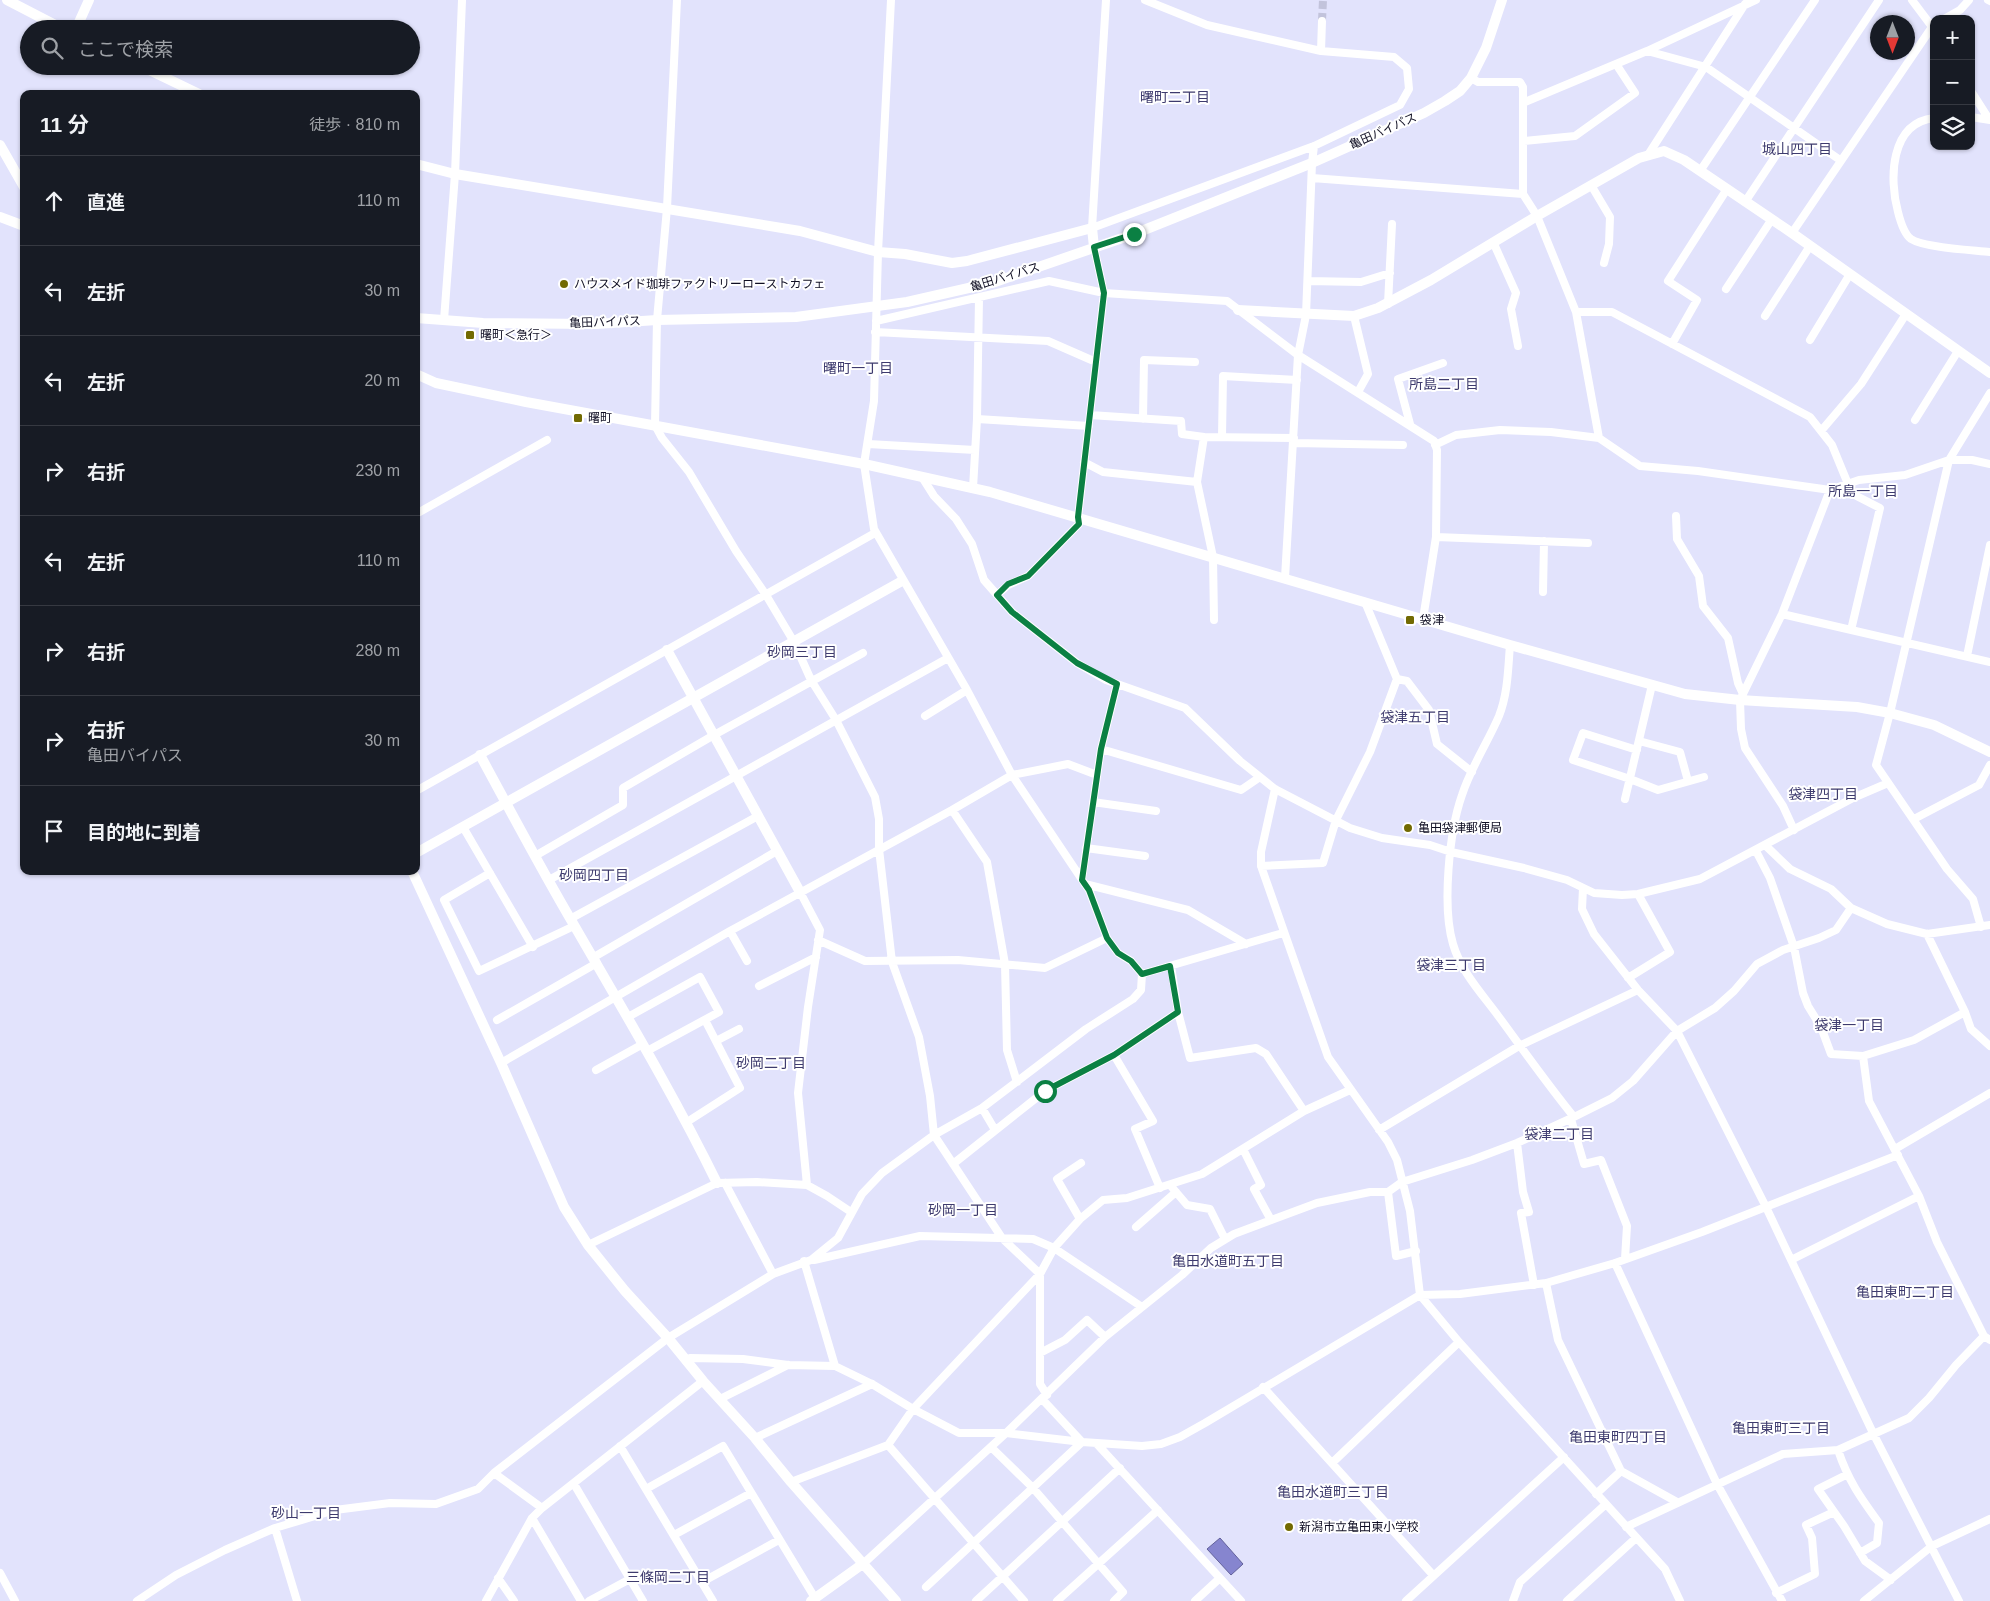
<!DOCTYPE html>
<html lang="ja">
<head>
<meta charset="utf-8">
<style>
	:root { --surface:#171b24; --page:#20242c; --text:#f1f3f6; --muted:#9ea1a6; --line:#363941 }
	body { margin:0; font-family:Arial,"Noto Sans JP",sans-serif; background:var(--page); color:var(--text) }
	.controls { position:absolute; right:15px; top:15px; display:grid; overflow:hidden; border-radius:10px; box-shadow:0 1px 4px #0004 }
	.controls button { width:45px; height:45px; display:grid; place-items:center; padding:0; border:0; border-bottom:1px solid var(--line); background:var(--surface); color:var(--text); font:25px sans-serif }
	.compass { position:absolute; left:1870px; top:15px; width:45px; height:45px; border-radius:50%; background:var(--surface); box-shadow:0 1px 4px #0004; rotate:180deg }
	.stop { position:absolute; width:15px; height:15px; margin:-11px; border:4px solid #0b8043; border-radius:50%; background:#fff }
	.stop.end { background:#0b8043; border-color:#fff; box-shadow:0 1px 5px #0008 }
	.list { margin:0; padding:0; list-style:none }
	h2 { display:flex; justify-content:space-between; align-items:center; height:65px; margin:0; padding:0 20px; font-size:21px }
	h2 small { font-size:16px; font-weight:400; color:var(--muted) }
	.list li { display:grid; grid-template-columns:32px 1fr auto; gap:15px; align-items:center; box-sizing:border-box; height:90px; padding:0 20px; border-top:1px solid var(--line) }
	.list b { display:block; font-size:19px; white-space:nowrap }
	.list p { margin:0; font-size:16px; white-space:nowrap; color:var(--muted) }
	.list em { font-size:16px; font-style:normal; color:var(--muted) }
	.icon { flex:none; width:28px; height:28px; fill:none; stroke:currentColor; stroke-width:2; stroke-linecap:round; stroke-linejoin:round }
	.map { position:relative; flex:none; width:1990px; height:1601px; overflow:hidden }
	.search { position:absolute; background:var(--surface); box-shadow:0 1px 4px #0004; left:20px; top:20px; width:400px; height:55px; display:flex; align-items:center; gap:12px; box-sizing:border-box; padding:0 18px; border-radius:28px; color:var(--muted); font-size:19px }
	.panel { position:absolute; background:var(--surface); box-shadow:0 1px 4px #0004; left:20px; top:90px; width:400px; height:785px; border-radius:10px }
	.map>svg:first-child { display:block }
	.water { fill:#8685cf; stroke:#62619b }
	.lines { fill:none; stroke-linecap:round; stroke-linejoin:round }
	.street-tunnel { stroke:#c2c3db; stroke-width:8; stroke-dasharray:8 4; stroke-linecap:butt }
	.street { stroke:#fff; stroke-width:8 }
	.secondary { stroke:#fff; stroke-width:10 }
	.route { stroke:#0b8043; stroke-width:6 }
	.poi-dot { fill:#726a02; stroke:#fff; stroke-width:2 }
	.labels { text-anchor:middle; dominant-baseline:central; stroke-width:4; stroke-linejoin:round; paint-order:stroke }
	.street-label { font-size:12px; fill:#0f0e23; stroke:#fff }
	.poi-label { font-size:12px; fill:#0f0e23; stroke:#fff; text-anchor:start }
	.neighbourhood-label { font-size:14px; fill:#3e3b6e; stroke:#fff }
</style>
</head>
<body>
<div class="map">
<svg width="1990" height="1601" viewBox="0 0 1990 1601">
	<rect width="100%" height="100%" fill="#e2e3fc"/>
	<path class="water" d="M 1220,1538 L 1243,1564 L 1231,1575 L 1207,1549 Z"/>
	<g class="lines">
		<path class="street-tunnel" d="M 1322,21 L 1323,0"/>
		<path class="street" d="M 677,0 L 667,208 L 657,320 L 655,425 L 662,438 L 689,472 L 736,551 L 766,595 L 794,642 L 811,680 L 836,720 L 875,797 L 879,819 L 879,849 L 892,962 L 919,1037 L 930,1096 L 934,1135 L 1002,1238 L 1040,1274 L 1040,1384 L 1047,1395
			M 1106,0 L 1092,228 L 1314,146 L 1400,105 L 1409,89 L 1407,68 L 1394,57 L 1321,51 L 1207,25 L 1145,0
			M 1912,0 L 1933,28
			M 1988,0 L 1990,1
			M 1944,19 L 1960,10 L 1969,0
			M 1321,51 L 1322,21
			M 1647,51 L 1706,67 L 1840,160
			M 1471,78 L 1478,82 L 1520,82 L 1523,87 L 1523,194 L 1537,216 L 1576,312 L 1599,438
			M 1971,91 L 1989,119
			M 1525,102 L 1647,51 L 1756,0
			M 1971,117 L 1990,120
			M 1934,118 C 1890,123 1889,179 1898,212 C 1900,220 1904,234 1911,239 C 1925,248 1972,250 1990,252
			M 1524,141 L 1575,136 L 1635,93 L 1616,64
			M 1648,155 L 1745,4
			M 1700,171 L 1815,0
			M 1312,178 L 1523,194
			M 1591,185 L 1610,217 L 1609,244 L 1604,263
			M 1745,202 L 1879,0
			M 1792,233 L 1934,24
			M 1494,244 L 1516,293 L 1511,309 L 1518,346
			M 1308,281 L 1361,282 L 1390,273
			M 1726,289 L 1772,219
			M 1388,304 L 1392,224
			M 1576,312 L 1612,312 L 1810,417 L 1832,445 L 1848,484
			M 1354,316 L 1368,374 L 1358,392
			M 1765,316 L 1810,246
			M 444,320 L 455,174 L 462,0
			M 876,321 L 1049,281 L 1104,293 L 1227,301 L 1298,355 L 1434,441 L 1437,450 L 1436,537 L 1423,619
			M 875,332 L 1048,341 L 1096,362
			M 1810,340 L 1850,274
			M 1672,344 L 1697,300 L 1668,281 L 1727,189
			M 1090,415 L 1181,421 L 1182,434 L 1204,437 L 1294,438
			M 977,419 L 1089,426
			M 1143,419 L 1144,360 L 1195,362
			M 1915,420 L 1958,351
			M 1410,424 L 1398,379 L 1443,363
			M 1821,431 L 1861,384 L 1906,314
			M 1204,437 L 1197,482 L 1213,557 L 1214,620
			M 1222,437 L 1223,376 L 1297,380
			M 1294,443 L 1403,445
			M 868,444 L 975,450
			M 1435,445 L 1456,435 L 1500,430 L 1551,432 L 1599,438 L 1640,466 L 1698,471 L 1830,490 L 1859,480 L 1905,475 L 1949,460 L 1972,460 L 1990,464
			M 1084,462 L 1103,472 L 1197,482
			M 922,477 L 934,496 L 956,519 L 972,544 L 984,580 L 1012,612 L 1077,663 L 1106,680 L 1185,708 L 1240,761 L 1275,789 L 1350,828 L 1382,838 L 1430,845 L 1451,852 L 1524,868 L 1567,880 L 1594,893 L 1622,895 L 1638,894 L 1700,879 L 1853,798 L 1888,783
			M 1839,487 L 1880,508 L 1851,630
			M 973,488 L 977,419 L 979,298
			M 416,514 L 547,440
			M 1676,516 L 1677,539 L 1699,576 L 1703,606 L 1728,638 L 1738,683 L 1743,694
			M 1436,537 L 1588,543
			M 1285,578 L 1298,355 L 1306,315 L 1312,163 L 1314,146
			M 1543,592 L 1544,541
			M 997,595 L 1008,585 L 1028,576 L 1079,524 L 1078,517 L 1104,293 L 1094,247
			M 1365,602 L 1397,679 L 1407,681 L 1429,710 L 1437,744 L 1472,772
			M 1782,614 L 1990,662
			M 1510,645 C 1508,669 1508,693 1499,716 C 1488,742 1471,767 1462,795 C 1449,832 1442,907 1453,944 C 1461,972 1483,995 1499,1017 C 1524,1051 1548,1085 1574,1117
			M 1967,656 L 1990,545
			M 925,716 L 967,690
			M 1639,741 L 1680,752 L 1688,781
			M 1101,749 L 1241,790 L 1260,777
			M 1637,750 L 1583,733 L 1573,760 L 1630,779 L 1658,790 L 1704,777
			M 1275,789 L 1261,852 L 1261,866 L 1328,1057 L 1388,1142 L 1397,1160 L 1410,1211 L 1420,1295 L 1459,1342 L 1665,1569 L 1680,1601
			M 416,791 L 875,533
			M 1625,799 L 1652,685
			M 1093,802 L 1156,811
			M 952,810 L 987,862 L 1005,964 L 1007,1050 L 1017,1082
			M 1914,819 L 1979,785 L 1990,765
			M 463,827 L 533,947
			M 1794,830 L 1783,806 L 1745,748 L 1741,729 L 1740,700 L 1782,614 L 1830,490
			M 1765,845 L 1790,869 L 1831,889 L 1851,908 L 1887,924 L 1927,934 L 1990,925
			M 1086,848 L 1145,856
			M 1756,851 L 1770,878 L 1794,947 L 1803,993 L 1808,1006 L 1821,1027 L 1831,1054 L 1863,1056 L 1869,1101 L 1919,1196 L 1937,1242 L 1984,1336 L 1990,1340
			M 535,856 L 623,805 L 623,788 L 714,735 L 863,653
			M 1261,866 L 1323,863 L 1336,820 L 1370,752 L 1397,679
			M 490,873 L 444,900 L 479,971 L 574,926
			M 1082,879 L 1101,749 L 1117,684
			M 549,880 L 948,658
			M 1085,884 L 1188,910 L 1246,944
			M 1583,888 L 1582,909 L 1594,934 L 1638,990 L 1677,1031 L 1766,1207 L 1873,1433 L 1959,1601
			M 800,892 L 820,930 L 808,1007 L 798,1093 L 807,1185
			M 570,919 L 758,816
			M 1981,927 L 1973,899 L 1947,869 L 1876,765 L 1890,713 L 1949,460 L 1990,393
			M 730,931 L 747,961
			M 1927,934 L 1965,1012 L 1971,1029 L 1990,1046
			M 818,940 L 865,961 L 958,960 L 1045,968 L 1107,938
			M 594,957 L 777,851
			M 1171,966 L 1178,1012 L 1190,1058 L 1256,1048 L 1266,1054 L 1304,1111
			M 1142,974 L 1283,933
			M 1628,978 L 1670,952 L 1638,894
			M 759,986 L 816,957
			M 628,1017 L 700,977 L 719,1012 L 647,1051
			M 497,1020 L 597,963
			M 716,1041 L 739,1029
			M 1114,1055 L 1153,1121 L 1135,1129 L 1160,1188
			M 1863,1056 L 1914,1040 L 1965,1012
			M 501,1063 L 730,931 L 952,810 L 1012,775 L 1068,764 L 1097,775
			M 596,1070 L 643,1044
			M 982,1108 L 995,1130
			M 1571,1119 L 1584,1164 L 1601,1160 L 1627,1226 L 1625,1259
			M 687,1122 L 740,1088 L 705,1020
			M 1379,1130 L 1519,1046 L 1638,990
			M 1517,1143 L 1523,1192 L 1529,1212 L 1521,1213 L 1534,1285
			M 1243,1149 L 1261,1185 L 1254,1189 L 1271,1220
			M 1895,1149 L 1990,1093
			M 953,1164 L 1045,1091 L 1114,1055 L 1178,1012
			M 725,1183 L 773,1274
			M 1170,1185 L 1187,1205 L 1210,1209 L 1225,1239
			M 1388,1192 L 1396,1256 L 1416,1251
			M 1080,1219 L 1057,1179 L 1081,1163
			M 1136,1227 L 1176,1192
			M 588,1245 L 717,1183 L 757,1182 L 807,1185 L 827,1196 L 851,1212
			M 814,1260 L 920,1236 L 1033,1239 L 1054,1248 L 1142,1307
			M 1791,1260 L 1919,1196
			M 804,1261 L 835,1366 L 872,1384 L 913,1409 L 959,1433 L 1006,1433 L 1082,1442 L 1142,1446 L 1161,1444 L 1180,1437 L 1205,1423 L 1420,1295 L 1460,1294 L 1546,1283 L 1615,1263 L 1702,1232 L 1898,1155
			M 1615,1263 L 1717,1484 L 1782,1601
			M 1546,1283 L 1558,1340 L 1621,1471 L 1596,1494
			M 1040,1353 L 1065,1340 L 1087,1320 L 1105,1337
			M 686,1361 L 690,1358 L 743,1359 L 788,1365 L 835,1366
			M 1263,1387 L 1433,1575
			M 720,1399 L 788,1365
			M 755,1438 L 872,1384
			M 1097,1444 L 1241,1601
			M 888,1445 L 1024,1601
			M 620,1446 L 713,1601
			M 991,1447 L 1033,1488 L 1123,1592 L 1114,1601
			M 1838,1450 C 1848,1480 1860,1497 1879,1523 L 1877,1543 L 1860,1553
			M 1332,1463 L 1459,1342
			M 1621,1471 L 1677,1502
			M 494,1473 L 542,1508
			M 1846,1475 L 1818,1489 L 1844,1526 L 1865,1561 L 1891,1580
			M 791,1482 L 888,1445 L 913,1409 L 1040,1274 L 1054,1248 L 1080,1219 L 1103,1200 L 1127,1198 L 1202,1174 L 1304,1111 L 1350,1090
			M 574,1484 L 643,1601
			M 646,1489 L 723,1446 L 815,1598
			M 532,1518 L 581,1601
			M 1626,1527 L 1783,1454 L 1838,1450 L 1909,1418 L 1929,1398 L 1956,1365 L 1984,1336
			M 275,1528 L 297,1601
			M 674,1535 L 751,1493
			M 864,1563 L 1006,1433 L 1105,1337 L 1182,1275 L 1211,1248 L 1234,1234 L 1317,1203 L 1370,1192 L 1388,1192 L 1402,1182 L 1472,1160 L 1517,1143 L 1574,1117 L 1612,1098 L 1633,1081 L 1677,1031 L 1715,1008 L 1734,991 L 1757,964 L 1783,950 L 1819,938 L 1836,930 L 1851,908
			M 0,1573 L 15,1601
			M 498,1578 L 514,1601
			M 702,1582 L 779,1540
			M 926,1587 L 1082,1442 L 1042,1399
			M 1776,1593 L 1815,1574 L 1812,1538 L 1806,1525 L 1834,1512
			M 137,1601 L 176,1575 L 225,1550 L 275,1528 L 335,1510 L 390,1503 L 436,1504 L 478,1489 L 494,1473 L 668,1338 L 773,1274 L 811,1260 L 838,1238 L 862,1194 L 882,1173 L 934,1135 L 982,1108 L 1086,1029 L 1133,999 L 1141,990 L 1142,974 L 1131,961 L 1118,953 L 1107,938 L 1089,890 L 1012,775 L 967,690 L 874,529 L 864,464 L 874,401 L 878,252 L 891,0
			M 486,1601 L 532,1518 L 542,1508 L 703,1381
			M 589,1601 L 630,1579
			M 976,1601 L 1120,1468
			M 1057,1601 L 1158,1510
			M 1195,1601 L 1220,1578
			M 1406,1601 L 1564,1457
			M 1513,1601 L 1520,1582 L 1606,1504
			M 1567,1601 L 1636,1538
			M 1864,1601 L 1932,1546 L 1990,1519"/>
		<path class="secondary" d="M 7,0 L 63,29
			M 76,29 L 89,0
			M 141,66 L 199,94
			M 0,145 L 24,187
			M 416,164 L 455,174 L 800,231 L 878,252 L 905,254 L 952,263 L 967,261 L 1092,228 L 1094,247
			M 0,217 L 24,226
			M 1238,310 L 1354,316 L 1378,308 L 1431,280 L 1537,216 L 1639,158 L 1664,151 L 1684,160 L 1792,233 L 1990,373
			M 416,318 L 483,323 L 596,324 L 657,320 L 796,317 L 907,302 L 995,282 L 1134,234 L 1312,163 L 1424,113 L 1445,101 L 1460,91 L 1471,78 L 1486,48 L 1502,0
			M 416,374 L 436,383 L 526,402 L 864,464 L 990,492 L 1510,645 L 1685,694 L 1740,700 L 1857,707 L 1890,713 L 1934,725 L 1990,752
			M 667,650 L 800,892
			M 480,755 C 511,812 541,869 574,925 C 623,1010 674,1095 717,1183
			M 416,853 L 902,581
			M 412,871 L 501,1063 L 564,1207 L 588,1245 L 625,1291 L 668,1338 L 703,1381 L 755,1438 L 791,1482 L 896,1601
			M 811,1601 L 864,1563"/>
	</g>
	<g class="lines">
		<path class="route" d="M 1045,1091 L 1114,1055 L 1178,1012 L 1170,966 L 1142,974 L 1131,961 L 1118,953 L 1107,938 L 1089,890 L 1082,880 L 1101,749 L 1117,684 L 1077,663 L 1012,612 L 997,595 L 1008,584 L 1028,576 L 1079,524 L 1078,517 L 1104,293 L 1094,247 L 1134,234"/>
	</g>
	<g class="poi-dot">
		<circle cx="564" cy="284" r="5"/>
		<rect x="465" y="330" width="10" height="10" rx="2.5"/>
		<rect x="573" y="413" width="10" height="10" rx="2.5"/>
		<rect x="1405" y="615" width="10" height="10" rx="2.5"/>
		<circle cx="1408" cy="828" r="5"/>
		<circle cx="1289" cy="1527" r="5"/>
	</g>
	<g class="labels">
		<g class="street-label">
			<text transform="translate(1383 131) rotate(-24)">亀田バイパス</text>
			<text transform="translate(1005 277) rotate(-17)">亀田バイパス</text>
			<text transform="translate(605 322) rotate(-2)">亀田バイパス</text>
		</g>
		<g class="poi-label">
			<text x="574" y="284">ハウスメイド珈琲ファクトリーローストカフェ</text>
			<text x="480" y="335">曙町＜急行＞</text>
			<text x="588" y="418">曙町</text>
			<text x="1420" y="620">袋津</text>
			<text x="1418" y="828">亀田袋津郵便局</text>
			<text x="1299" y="1527">新潟市立亀田東小学校</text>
		</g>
		<g class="neighbourhood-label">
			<text x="1175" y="97">曙町二丁目</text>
			<text x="1797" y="149">城山四丁目</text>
			<text x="858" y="368">曙町一丁目</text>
			<text x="1444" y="384">所島二丁目</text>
			<text x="1863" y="491">所島一丁目</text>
			<text x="802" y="652">砂岡三丁目</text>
			<text x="1415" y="717">袋津五丁目</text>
			<text x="1823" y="794">袋津四丁目</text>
			<text x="594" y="875">砂岡四丁目</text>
			<text x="1451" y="965">袋津三丁目</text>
			<text x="1849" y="1025">袋津一丁目</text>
			<text x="771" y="1063">砂岡二丁目</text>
			<text x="1559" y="1134">袋津二丁目</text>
			<text x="963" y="1210">砂岡一丁目</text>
			<text x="1228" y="1261">亀田水道町五丁目</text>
			<text x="1905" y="1292">亀田東町二丁目</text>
			<text x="1781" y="1428">亀田東町三丁目</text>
			<text x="1618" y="1437">亀田東町四丁目</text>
			<text x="1333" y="1492">亀田水道町三丁目</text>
			<text x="306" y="1513">砂山一丁目</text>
			<text x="668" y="1577">三條岡二丁目</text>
		</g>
	</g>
</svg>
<div class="controls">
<button>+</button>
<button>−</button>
<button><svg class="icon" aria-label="layers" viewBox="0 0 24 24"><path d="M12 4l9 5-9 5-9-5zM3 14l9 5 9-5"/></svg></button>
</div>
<svg class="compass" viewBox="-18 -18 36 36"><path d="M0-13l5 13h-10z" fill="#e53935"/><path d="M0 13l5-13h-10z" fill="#9ea1a6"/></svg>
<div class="stop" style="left:1045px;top:1091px"></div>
<div class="stop end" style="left:1134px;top:234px"></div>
<div class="search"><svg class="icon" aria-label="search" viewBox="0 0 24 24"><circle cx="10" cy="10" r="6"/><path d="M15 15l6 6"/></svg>ここで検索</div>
<section class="panel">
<h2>11 分<small>徒歩 · 810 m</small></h2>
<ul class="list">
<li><svg class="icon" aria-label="ahead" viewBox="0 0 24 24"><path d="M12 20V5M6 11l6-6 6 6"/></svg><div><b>直進</b></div><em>110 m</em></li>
<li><svg class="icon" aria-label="left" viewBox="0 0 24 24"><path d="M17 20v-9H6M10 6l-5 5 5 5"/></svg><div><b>左折</b></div><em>30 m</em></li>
<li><svg class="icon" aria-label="left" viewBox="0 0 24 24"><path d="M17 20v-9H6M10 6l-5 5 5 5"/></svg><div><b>左折</b></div><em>20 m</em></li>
<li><svg class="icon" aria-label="right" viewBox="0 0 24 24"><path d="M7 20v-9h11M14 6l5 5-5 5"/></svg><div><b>右折</b></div><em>230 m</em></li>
<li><svg class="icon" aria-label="left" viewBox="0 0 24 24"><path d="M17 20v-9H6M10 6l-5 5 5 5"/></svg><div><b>左折</b></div><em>110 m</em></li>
<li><svg class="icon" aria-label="right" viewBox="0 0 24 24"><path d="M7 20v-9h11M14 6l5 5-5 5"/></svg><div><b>右折</b></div><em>280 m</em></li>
<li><svg class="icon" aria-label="right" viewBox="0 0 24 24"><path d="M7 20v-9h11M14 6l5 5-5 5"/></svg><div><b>右折</b><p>亀田バイパス</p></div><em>30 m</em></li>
<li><svg class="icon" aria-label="arrive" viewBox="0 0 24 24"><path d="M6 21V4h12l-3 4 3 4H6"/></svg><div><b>目的地に到着</b></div></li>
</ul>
</section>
</div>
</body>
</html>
